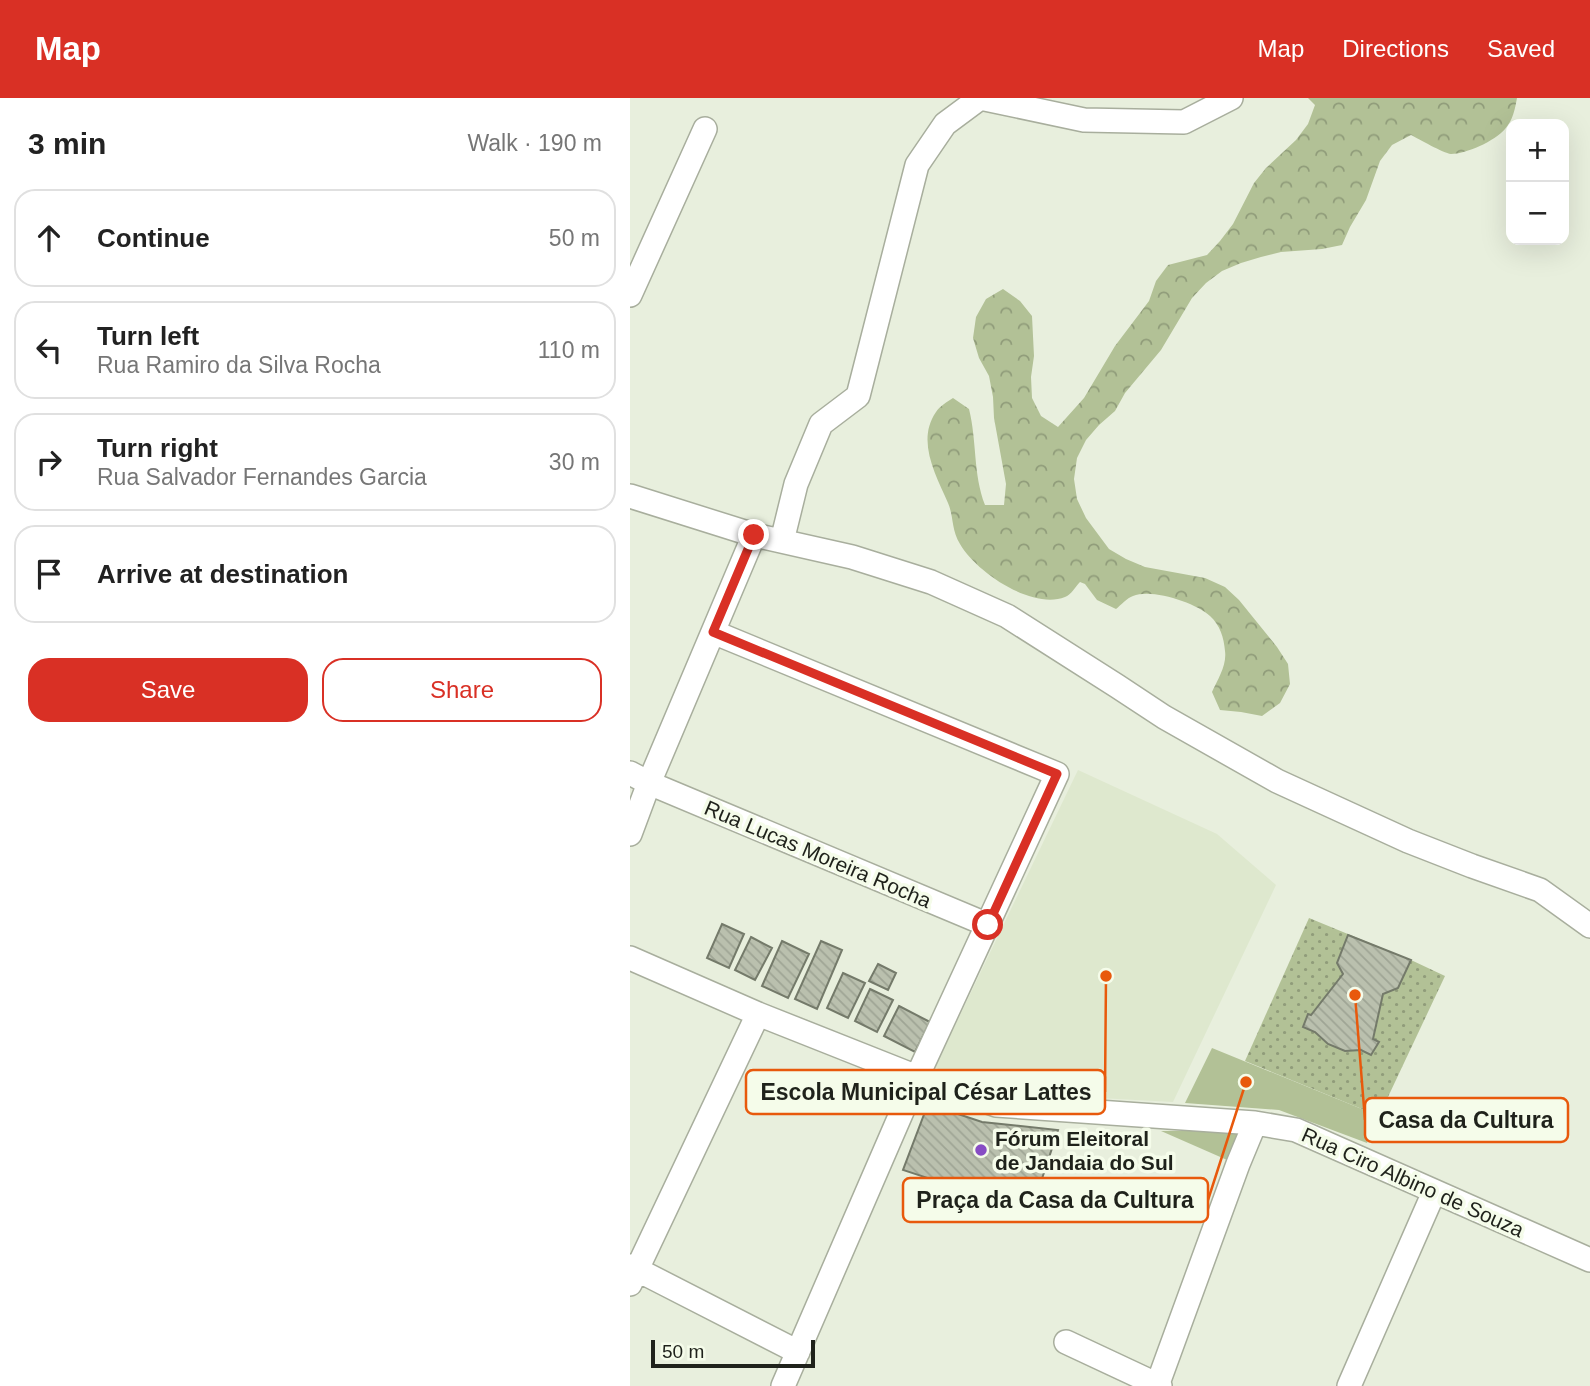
<!DOCTYPE html>
<html lang="en">
<head>
<meta charset="utf-8">
<style>
	:root { --surface:#fff; --page:#f2f2f2; --text:#222; --muted:#767676; --line:#e0e0e0; --accent:#d93025 }
	body { margin:0; font-family:Arial,sans-serif; background:var(--page); color:var(--text) }
	.controls { position:absolute; right:21px; top:21px; display:grid; overflow:hidden; border-radius:14px; box-shadow:0 7px 28px #0002 }
	.controls button { width:63px; height:63px; display:grid; place-items:center; padding:0; border:0; border-bottom:2px solid var(--line); background:var(--surface); color:var(--text); font:35px sans-serif }
	.scale { position:absolute; left:21px; bottom:18px; width:164px; box-sizing:border-box; padding-left:7px; border:4px solid #1f221b; border-top:0; font-size:19px; line-height:24px; white-space:nowrap; color:#1f221b; -webkit-text-stroke:5px #f5fcea; paint-order:stroke }
	.stop { position:absolute; width:21px; height:21px; margin:-16px; border:5px solid #d93025; border-radius:50%; background:#fff }
	.stop.end { background:#d93025; border-color:#fff; box-shadow:0 2px 7px #0008 }
	.list { margin:0; padding:0; list-style:none }
	h2 { display:flex; justify-content:space-between; align-items:center; height:91px; margin:0; padding:0 28px; font-size:30px }
	h2 small { font-size:23px; font-weight:400; color:var(--muted) }
	.list li { display:grid; grid-template-columns:46px 1fr auto; gap:21px; align-items:center; box-sizing:border-box; height:98px; margin:0 14px 14px; padding:0 14px; border:2px solid var(--line); border-radius:21px }
	.list b { display:block; font-size:26px; white-space:nowrap }
	.list p { margin:0; font-size:23px; white-space:nowrap; color:var(--muted) }
	.list em { font-size:23px; font-style:normal; color:var(--muted) }
	.actions { display:flex; gap:14px; padding:21px 28px }
	.actions a { flex:1; padding:16px 0; border:2px solid var(--accent); border-radius:21px; text-align:center; font-size:24px; color:var(--accent) }
	.actions .main { background:var(--accent); color:#fff }
	.icon { flex:none; width:38px; height:38px; fill:none; stroke:currentColor; stroke-width:2; stroke-linecap:round; stroke-linejoin:round }
	.map { position:relative; flex:none; width:960px; height:1288px; overflow:hidden }
	header { display:flex; align-items:center; gap:42px; box-sizing:border-box; height:98px; padding:0 35px; background:var(--accent); color:#fff }
	header strong { font-size:33px }
	nav { display:flex; gap:38px; margin-inline-start:auto; font-size:24px }
	main { display:flex }
	aside { flex:1; background:var(--surface) }
	.map>svg:first-child { display:block }
	.built { fill:#dee8ce }
	.grass { fill:url(#grass-dots) }
	.forest { fill:url(#forest-crowns) }
	.park { fill:#b2c196 }
	.building { fill:url(#building-back-hatch); stroke:#747a6a; stroke-width:2 }
	.lines { fill:none; stroke-linecap:round; stroke-linejoin:round }
	.street-casing { stroke:#a8ae9d; stroke-width:26 }
	.street { stroke:#fff; stroke-width:23 }
	.route { stroke:#d93025; stroke-width:9 }
	.poi-dot { fill:#874dc4; stroke:#f5fcea; stroke-width:2.5 }
	.labels { text-anchor:middle; dominant-baseline:central; stroke-width:7; stroke-linejoin:round; paint-order:stroke }
	.street-label { font-size:21px; fill:#1f221b; stroke:#f5fcea }
	.poi-label { font-size:21px; font-weight:bold; fill:#1f221b; stroke:#f5fcea; text-anchor:start }
	.leader { fill:none; stroke:#e8590c; stroke-width:2.5 }
	.callout-dot { fill:#e8590c; stroke:#f5fcea; stroke-width:2.5 }
	.callout { fill:#f5fcea; stroke:#e8590c; stroke-width:2.5 }
	.callout-label { font-size:23px; text-anchor:middle; font-weight:bold; fill:#1f221b }
</style>
</head>
<body>
<header>
<strong>Map</strong>
<nav><a>Map</a><a>Directions</a><a>Saved</a></nav>
</header>
<main>
<aside>
<h2>3 min<small>Walk · 190 m</small></h2>
<ul class="list">
<li><svg class="icon" aria-label="ahead" viewBox="0 0 24 24"><path d="M12 20V5M6 11l6-6 6 6"/></svg><div><b>Continue</b></div><em>50 m</em></li>
<li><svg class="icon" aria-label="left" viewBox="0 0 24 24"><path d="M17 20v-9H6M10 6l-5 5 5 5"/></svg><div><b>Turn left</b><p>Rua Ramiro da Silva Rocha</p></div><em>110 m</em></li>
<li><svg class="icon" aria-label="right" viewBox="0 0 24 24"><path d="M7 20v-9h11M14 6l5 5-5 5"/></svg><div><b>Turn right</b><p>Rua Salvador Fernandes Garcia</p></div><em>30 m</em></li>
<li><svg class="icon" aria-label="arrive" viewBox="0 0 24 24"><path d="M6 21V4h12l-3 4 3 4H6"/></svg><div><b>Arrive at destination</b></div></li>
</ul>
<div class="actions"><a class="main">Save</a><a>Share</a></div>
</aside>
<div class="map">
<svg width="960" height="1288" viewBox="0 0 960 1288">
	<defs>
		<pattern id="grass-dots" width="8" height="8" patternUnits="userSpaceOnUse" patternTransform="scale(1.75)"><rect width="8" height="8" fill="#b2c196"/><path d="M2 2h.1M6 6h.1" fill="none" stroke="#909c7a" stroke-width="1.8" stroke-linecap="round"/></pattern>
		<pattern id="forest-crowns" width="20" height="18" patternUnits="userSpaceOnUse" patternTransform="scale(1.75)"><rect width="20" height="18" fill="#b2c196"/><path d="M2 6a3 3 0 1 1 6 0M12 15a3 3 0 1 1 6 0" fill="none" stroke="#909c7a"/></pattern>
		<pattern id="building-back-hatch" width="6" height="6" patternUnits="userSpaceOnUse" patternTransform="scale(1.75)"><rect width="6" height="6" fill="#bac0ae"/><path d="M-1 5l2 2M0 0l6 6M5-1l2 2" fill="none" stroke="#9fa595"/></pattern>
	</defs>
	<rect width="100%" height="100%" fill="#e8efdd"/>
	<path class="built" d="M 448,672 L 587,736 L 646,787 L 543,1004 L 379,995 L 339,986 L 320,978 L 305,969 Z"/>
	<path class="grass" d="M 679,820 L 781,862 L 815,878 L 749,1018 L 615,963 Z"/>
	<path class="forest" d="M 678,0 L 887,0 C 885,11 883,22 875,31 C 865,43 836,56 821,56 C 813,55 789,41 781,37 L 762,47 L 750,63 L 736,102 L 720,129 L 712,147 L 692,151 L 651,154 L 631,159 L 611,165 L 592,173 L 576,185 L 562,200 L 531,252 L 495,295 L 485,313 L 469,327 L 456,342 L 447,360 L 444,381 L 447,401 L 456,420 L 479,451 L 496,461 L 515,469 L 575,480 L 595,489 L 609,502 L 647,549 L 658,566 L 660,586 L 650,605 L 632,618 L 611,614 L 590,612 L 582,594 C 588,581 597,567 595,553 C 594,540 590,527 580,518 C 566,505 522,490 503,498 C 497,500 491,507 486,511 L 467,502 L 455,486 L 450,484 C 445,489 441,497 435,499 C 402,512 346,474 330,446 C 321,431 324,419 318,405 C 306,377 286,343 306,314 C 310,308 317,304 323,300 L 339,311 C 347,343 343,376 355,407 L 374,407 L 376,386 L 364,320 L 363,299 L 359,278 L 349,260 L 343,240 L 346,219 L 356,201 L 373,191 L 390,203 L 402,218 L 404,258 L 401,279 L 402,300 L 411,318 L 428,329 L 454,300 L 485,248 L 519,203 L 526,183 L 538,167 L 577,157 L 590,143 L 603,126 L 624,85 L 636,70 L 666,42 L 678,26 L 685,7 Z"/>
	<path class="park" d="M 582,950 L 749,1018 L 737,1045 L 649,1012 L 555,1005 Z
		M 618,1032 L 604,1065 L 531,1033 Z"/>
	<path class="building" d="M 92,826 L 114,836 L 99,870 L 77,860 Z
		M 718,837 L 781,862 L 768,890 L 753,896 L 743,941 L 749,944 L 741,957 L 731,952 L 715,953 L 698,946 L 685,934 L 673,929 L 678,916 L 681,917 L 713,876 L 707,865 Z
		M 121,839 L 142,850 L 125,882 L 105,872 Z
		M 152,843 L 179,856 L 158,900 L 132,888 Z
		M 191,843 L 212,852 L 187,911 L 165,901 Z
		M 248,866 L 266,875 L 258,892 L 239,883 Z
		M 213,875 L 235,885 L 218,920 L 197,910 Z
		M 240,891 L 263,902 L 247,934 L 225,923 Z
		M 269,908 L 300,924 L 285,954 L 254,938 Z
		M 298,1006 L 352,1024 L 428,1032 L 401,1114 L 273,1072 Z"/>
	<g class="lines">
		<g class="street-casing">
			<path id="street" d="M 0,197 L 75,31
				M 0,398 L 124,437 L 222,459 L 301,484 L 377,518 L 487,588 L 534,619 L 647,683 L 778,743 L 842,768 L 910,792 L 960,828
				M 152,443 L 166,386 L 191,326 L 228,298 L 287,67 L 315,26 L 350,0 L 454,22 L 554,24 L 601,0
				M 83,534 L 427,676 L 287,979 L 153,1288
				M 0,675 L 19,685 L 358,827
				M 0,736 L 19,685 L 124,437
				M 0,860 L 128,916 L 287,979 L 366,1007 L 625,1025 L 666,1032 L 960,1162
				M 0,1168 L 168,1254
				M 0,1186 L 128,916
				M 436,1244 L 530,1288
				M 527,1288 L 608,1066 L 625,1025
				M 719,1288 L 804,1094"/>
		</g>
		<use href="#street" class="street"/>
	</g>
	<g class="lines">
		<path class="route" d="M 124,437 L 83,534 L 427,676 L 358,827"/>
	</g>
	<circle class="poi-dot" cx="351" cy="1052" r="7"/>
	<g class="labels">
		<g class="street-label">
			<text transform="translate(188 756) rotate(23)">Rua Lucas Moreira Rocha</text>
			<text transform="translate(783 1084) rotate(24)">Rua Ciro Albino de Souza</text>
		</g>
		<g class="poi-label">
			<text x="365" y="1040">Fórum Eleitoral<tspan x="365" dy="24">de Jandaia do Sul</tspan></text>
		</g>
	</g>
	<path class="leader" d="M476 878L475 994M725 897L735 1022M616 984L578 1102"/>
	<g class="callout-dot">
		<circle cx="476" cy="878" r="7"/>
		<circle cx="725" cy="897" r="7"/>
		<circle cx="616" cy="984" r="7"/>
	</g>
	<g class="callout">
		<rect x="116" y="972" width="359" height="44" rx="7"/>
		<rect x="735" y="1000" width="203" height="44" rx="7"/>
		<rect x="273" y="1080" width="305" height="44" rx="7"/>
	</g>
	<g class="callout-label">
		<text x="296" y="1002">Escola Municipal César Lattes</text>
		<text x="836" y="1030">Casa da Cultura</text>
		<text x="425" y="1110">Praça da Casa da Cultura</text>
	</g>
</svg>
<div class="controls">
<button>+</button>
<button>−</button>
</div>
<div class="scale">50 m</div>
<div class="stop" style="left:358px;top:827px"></div>
<div class="stop end" style="left:124px;top:437px"></div>
</div>
</main>
</body>
</html>
